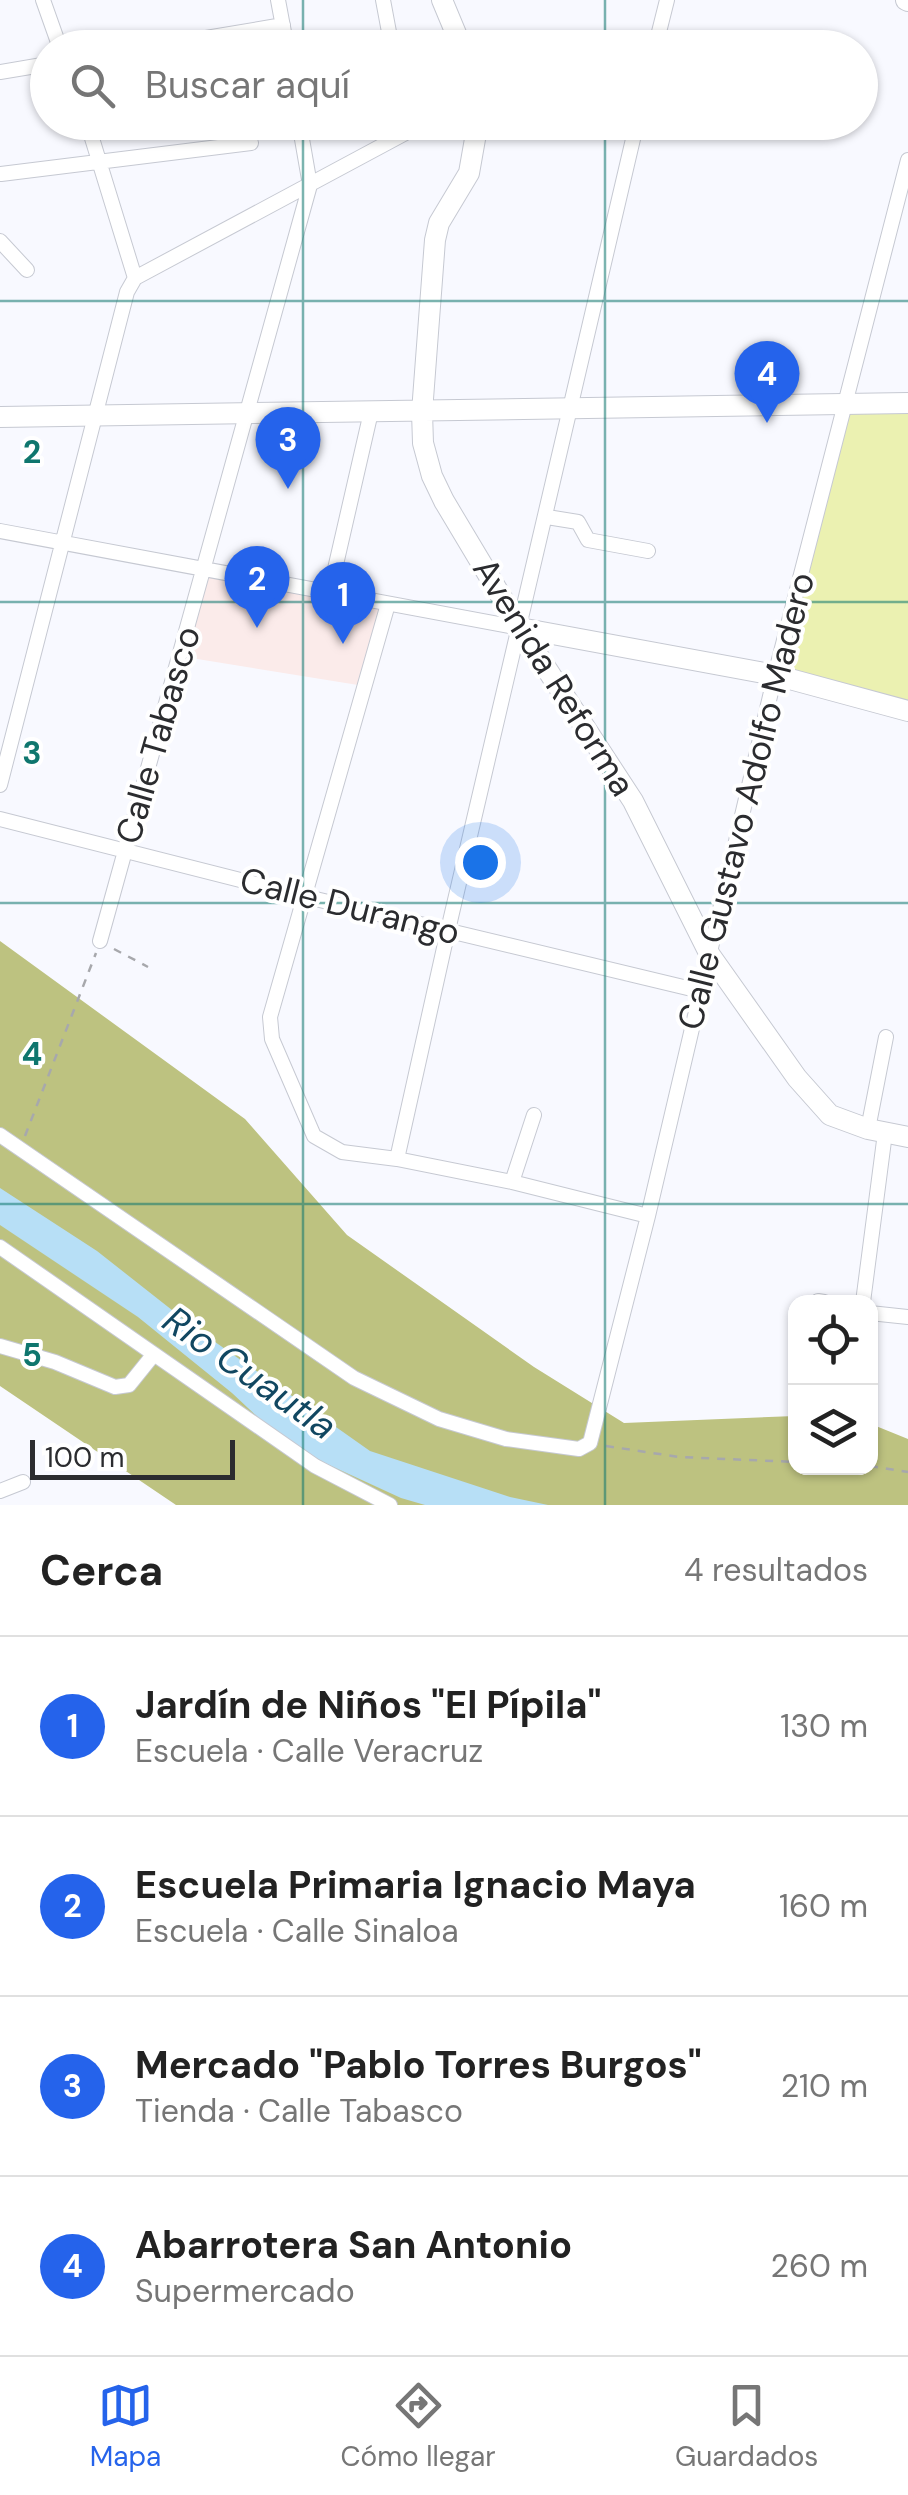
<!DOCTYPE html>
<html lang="es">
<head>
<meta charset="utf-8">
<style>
	:root { --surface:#fff; --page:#f2f2f2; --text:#222; --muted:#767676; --line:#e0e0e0; --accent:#2563eb }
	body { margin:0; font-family:"DM Sans",sans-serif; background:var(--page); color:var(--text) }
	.controls { position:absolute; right:30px; bottom:30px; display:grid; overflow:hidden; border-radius:20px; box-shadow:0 2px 8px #0004 }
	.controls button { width:90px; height:90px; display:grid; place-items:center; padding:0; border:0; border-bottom:2px solid var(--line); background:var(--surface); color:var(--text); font:50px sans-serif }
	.scale { position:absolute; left:30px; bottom:25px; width:205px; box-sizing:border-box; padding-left:10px; border:5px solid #2b2c2f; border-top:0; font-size:28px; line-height:35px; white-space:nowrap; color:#2b2c2f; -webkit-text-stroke:8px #fff; paint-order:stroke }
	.you { position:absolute; left:480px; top:862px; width:35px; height:35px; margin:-25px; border:8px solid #fff; border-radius:50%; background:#1a73e8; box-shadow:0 0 0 15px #1a73e833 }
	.badge { display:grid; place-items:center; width:65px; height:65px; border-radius:50%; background:var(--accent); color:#fff; font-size:32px; font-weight:700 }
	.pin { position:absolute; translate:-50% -82px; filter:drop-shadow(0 2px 5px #0008) }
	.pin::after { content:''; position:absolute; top:52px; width:35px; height:30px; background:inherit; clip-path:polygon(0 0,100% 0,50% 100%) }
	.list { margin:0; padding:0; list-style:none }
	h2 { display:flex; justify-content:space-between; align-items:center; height:130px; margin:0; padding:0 40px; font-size:42px }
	h2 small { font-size:32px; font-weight:400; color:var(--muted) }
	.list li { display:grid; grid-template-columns:65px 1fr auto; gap:30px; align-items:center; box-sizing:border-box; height:180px; padding:0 40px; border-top:2px solid var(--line) }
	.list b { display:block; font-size:38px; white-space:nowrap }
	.list p { margin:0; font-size:32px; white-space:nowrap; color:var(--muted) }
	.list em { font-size:32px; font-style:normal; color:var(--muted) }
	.icon { flex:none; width:55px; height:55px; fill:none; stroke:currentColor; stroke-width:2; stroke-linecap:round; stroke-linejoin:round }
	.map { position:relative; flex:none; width:908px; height:1505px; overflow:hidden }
	.search { position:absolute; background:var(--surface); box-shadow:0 2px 8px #0004; left:30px; right:30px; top:30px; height:110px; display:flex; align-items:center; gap:25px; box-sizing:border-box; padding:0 35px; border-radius:55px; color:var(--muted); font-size:38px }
	.sheet { height:850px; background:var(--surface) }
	nav { display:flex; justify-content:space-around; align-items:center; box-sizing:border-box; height:140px; border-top:2px solid var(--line); background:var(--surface); font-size:28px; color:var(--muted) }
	nav a { display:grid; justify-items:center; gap:5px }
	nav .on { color:var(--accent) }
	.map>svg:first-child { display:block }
	.education { fill:#fbebea }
	.green { fill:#ebf1b1 }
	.forest { fill:#bdc280 }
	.water { fill:#b7dff6 }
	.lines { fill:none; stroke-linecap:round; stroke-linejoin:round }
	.street-casing { stroke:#c6c9d2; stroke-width:16 }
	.secondary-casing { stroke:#c6c9d2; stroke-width:22 }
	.path { stroke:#a7a8ac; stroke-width:2.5; stroke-dasharray:8 8; stroke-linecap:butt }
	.street { stroke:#fff; stroke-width:14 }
	.secondary { stroke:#fff; stroke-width:20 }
	.grid { fill:none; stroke:#0f766e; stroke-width:2.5; stroke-opacity:0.55 }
	.labels { text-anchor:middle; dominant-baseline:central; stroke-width:8; stroke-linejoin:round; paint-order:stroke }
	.street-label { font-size:35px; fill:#2b2c2f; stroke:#fff }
	.water-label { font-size:38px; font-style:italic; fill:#114761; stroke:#fff }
	.grid-label { font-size:32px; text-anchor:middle; font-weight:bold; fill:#0f766e; stroke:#fff; stroke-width:8; stroke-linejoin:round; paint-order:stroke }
</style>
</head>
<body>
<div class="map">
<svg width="908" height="1505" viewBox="0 0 908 1505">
	<rect width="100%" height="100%" fill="#f8f9ff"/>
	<path class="education" d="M 209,577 L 379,609 L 358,685 L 185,657 Z"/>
	<path class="green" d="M 908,403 L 908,711 L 775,675 L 845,404 Z"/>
	<path class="forest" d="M 0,941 L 245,1119 L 347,1235 L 534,1367 L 624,1423 L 795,1416 L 796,1468 L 870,1468 L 871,1424 L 908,1439 L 908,1505 L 176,1505 L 0,1386 Z"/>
	<path class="water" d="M 0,1188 L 97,1251 L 191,1325 L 370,1451 L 510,1497 L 548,1505 L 425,1505 L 401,1498 L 327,1464 L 279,1437 L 232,1393 L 138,1317 L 0,1225 Z"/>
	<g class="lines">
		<g class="street-casing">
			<path id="street" d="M 43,0 L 60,48
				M 278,0 L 287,48
				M 383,0 L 392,48
				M 146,48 L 283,25
				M 655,48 L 667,0
				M 0,72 L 48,64
				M 87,122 L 135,278
				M 1,174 L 251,143
				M 0,241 L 27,270
				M 547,517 L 578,522 L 588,540 L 648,551
				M 0,531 L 520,628
				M 329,595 L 371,412
				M 388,604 L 270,1017 L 272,1039 L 314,1136 L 342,1152 L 397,1159 L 512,1182 L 648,1216
				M 0,785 L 127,292 L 135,278 L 426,122
				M 0,819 L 303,896 L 700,991
				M 100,941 L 310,185 L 299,122
				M 868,1129 L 886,1037
				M 0,1135 L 354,1378 L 439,1419 L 506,1439 L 579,1449 L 590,1443 L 648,1216 L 775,675 L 908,160
				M 397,1159 L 448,930 L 637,122
				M 512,1182 L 534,1115
				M 0,1247 L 315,1466 L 390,1505
				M 818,1301 L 824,1302
				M 863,1302 L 885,1133
				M 870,1313 L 908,1317
				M 0,1346 L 55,1362 L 115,1387 L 129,1385 L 154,1354
				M 0,1491 L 23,1482"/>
		</g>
		<g class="secondary-casing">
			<path id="secondary" d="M 442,0 L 462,48
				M 906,0 L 908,1
				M 478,122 L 469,173 L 439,223 L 435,240 L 422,412 L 423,443 L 432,476 L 444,501 L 520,628 L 633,801 L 710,955 L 797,1078 L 830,1115 L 868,1129 L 908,1137
				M 0,417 L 908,403
				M 520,628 L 775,675 L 908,711"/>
		</g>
		<path class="path" d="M 114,949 L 148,967
			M 25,1136 L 96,953
			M 606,1446 L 679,1457 L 796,1462
			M 870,1466 L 908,1472"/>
		<use href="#street" class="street"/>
		<use href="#secondary" class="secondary"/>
	</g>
	<path class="grid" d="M 303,0 L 303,48M 605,0 L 605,48M 303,122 L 303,1505M 605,122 L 605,1505M 0,301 L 908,301M 0,602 L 908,602M 0,903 L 908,903M 0,1204 L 908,1204"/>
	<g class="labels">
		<g class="street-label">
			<text transform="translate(554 677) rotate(58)">Avenida Reforma</text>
			<text transform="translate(158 735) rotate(-74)">Calle Tabasco</text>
			<text transform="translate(746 801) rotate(-76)">Calle Gustavo Adolfo Madero</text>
			<text transform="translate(350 906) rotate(14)">Calle Durango</text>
		</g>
		<g class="water-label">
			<text transform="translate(250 1373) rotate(35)">Rio Cuautla</text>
		</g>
	</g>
	<g class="grid-label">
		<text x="32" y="463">2</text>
		<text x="32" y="764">3</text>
		<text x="32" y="1065">4</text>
		<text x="32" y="1366">5</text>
	</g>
</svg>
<div class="controls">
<button><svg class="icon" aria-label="locate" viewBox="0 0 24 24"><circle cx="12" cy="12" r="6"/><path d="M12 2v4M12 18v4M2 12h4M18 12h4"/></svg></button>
<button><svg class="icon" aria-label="layers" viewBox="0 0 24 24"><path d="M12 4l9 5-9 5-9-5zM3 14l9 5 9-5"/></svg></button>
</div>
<div class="scale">100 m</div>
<div class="you"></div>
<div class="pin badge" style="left:343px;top:644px">1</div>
<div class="pin badge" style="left:257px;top:628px">2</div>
<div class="pin badge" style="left:288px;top:489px">3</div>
<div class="pin badge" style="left:767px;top:423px">4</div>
<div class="search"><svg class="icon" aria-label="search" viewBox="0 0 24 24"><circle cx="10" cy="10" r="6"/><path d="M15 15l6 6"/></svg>Buscar aquí</div>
</div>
<section class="sheet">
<h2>Cerca<small>4 resultados</small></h2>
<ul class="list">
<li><span class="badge">1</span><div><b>Jardín de Niños &quot;El Pípila&quot;</b><p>Escuela · Calle Veracruz</p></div><em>130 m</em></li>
<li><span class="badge">2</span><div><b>Escuela Primaria Ignacio Maya</b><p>Escuela · Calle Sinaloa</p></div><em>160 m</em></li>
<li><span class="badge">3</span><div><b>Mercado &quot;Pablo Torres Burgos&quot;</b><p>Tienda · Calle Tabasco</p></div><em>210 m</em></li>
<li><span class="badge">4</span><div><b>Abarrotera San Antonio</b><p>Supermercado</p></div><em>260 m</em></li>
</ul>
</section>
<nav>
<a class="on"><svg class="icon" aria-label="map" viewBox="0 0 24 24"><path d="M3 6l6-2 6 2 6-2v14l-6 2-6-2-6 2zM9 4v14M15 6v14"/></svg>Mapa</a>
<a><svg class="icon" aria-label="directions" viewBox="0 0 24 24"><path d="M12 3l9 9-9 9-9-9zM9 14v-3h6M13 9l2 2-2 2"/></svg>Cómo llegar</a>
<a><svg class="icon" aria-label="saved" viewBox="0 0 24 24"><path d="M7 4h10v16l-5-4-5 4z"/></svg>Guardados</a>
</nav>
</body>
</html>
